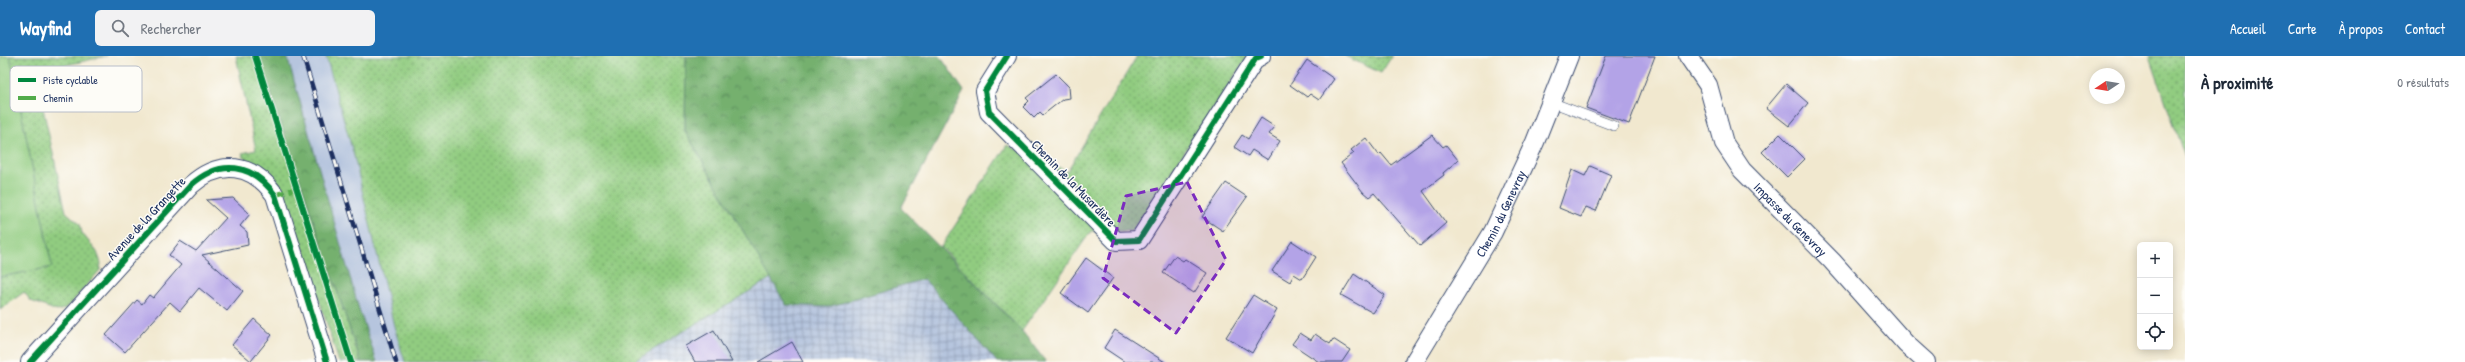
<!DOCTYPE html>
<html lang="fr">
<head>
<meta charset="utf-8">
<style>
	:root { --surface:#fff; --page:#f2f2f3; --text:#1f2937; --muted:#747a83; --line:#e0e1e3; --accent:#1f6fb2 }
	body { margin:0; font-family:"Patrick Hand",sans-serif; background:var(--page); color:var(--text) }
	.controls { position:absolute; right:12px; bottom:12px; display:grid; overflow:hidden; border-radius:6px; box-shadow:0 2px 10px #0003 }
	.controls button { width:36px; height:36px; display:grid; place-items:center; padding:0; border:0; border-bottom:1px solid var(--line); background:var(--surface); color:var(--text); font:20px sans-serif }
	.compass { position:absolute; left:2089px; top:12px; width:36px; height:36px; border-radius:50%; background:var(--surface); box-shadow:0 2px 10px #0003; rotate:258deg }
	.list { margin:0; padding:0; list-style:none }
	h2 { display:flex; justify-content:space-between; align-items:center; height:52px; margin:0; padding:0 16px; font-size:17px }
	h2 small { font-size:13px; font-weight:400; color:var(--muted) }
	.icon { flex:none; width:22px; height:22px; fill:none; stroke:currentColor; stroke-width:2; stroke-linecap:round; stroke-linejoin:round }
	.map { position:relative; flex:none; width:2185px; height:306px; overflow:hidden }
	header { display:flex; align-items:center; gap:24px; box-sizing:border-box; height:56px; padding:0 20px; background:var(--accent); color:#fff }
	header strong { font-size:19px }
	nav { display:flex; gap:22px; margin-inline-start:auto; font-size:14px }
	.search { width:280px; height:36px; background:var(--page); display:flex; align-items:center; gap:10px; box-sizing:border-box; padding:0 14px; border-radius:6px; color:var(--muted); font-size:15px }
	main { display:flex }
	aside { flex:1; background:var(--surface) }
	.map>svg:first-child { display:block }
	.industrial { fill:url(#industrial-grid) }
	.railway { fill:#b6c5de }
	.grass { fill:url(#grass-dots); stroke:#567e6f }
	.forest { fill:url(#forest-crowns); stroke:#487066 }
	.pitch { fill:#91cc80; stroke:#567e6f }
	.building { fill:#b3a3e7 }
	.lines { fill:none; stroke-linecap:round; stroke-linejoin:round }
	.lane-casing { stroke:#3b4b6f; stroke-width:10 }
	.street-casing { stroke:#3b4b6f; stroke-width:20 }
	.lane { stroke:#fff; stroke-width:9 }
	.street { stroke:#fff; stroke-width:18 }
	.rail-casing { stroke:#1b2f5e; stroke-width:4.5 }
	.rail { stroke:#fdfcf7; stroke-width:3; stroke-dasharray:9; stroke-linecap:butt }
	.quiet { stroke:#52ab49; stroke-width:5; stroke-dasharray:10 5; stroke-linecap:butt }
	.cycleway-casing { stroke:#fdfcf7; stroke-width:8 }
	.cycleway { stroke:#00873e; stroke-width:6 }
	.marked { fill:#7b2cbf; fill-opacity:0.2; stroke:#7b2cbf; stroke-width:3; stroke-dasharray:8 5; stroke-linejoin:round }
	.labels { text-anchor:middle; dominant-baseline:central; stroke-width:3; stroke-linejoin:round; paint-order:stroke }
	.street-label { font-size:13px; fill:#1b2f5e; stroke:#fdfcf7 }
	.key { fill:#fdfcf7; stroke:#b9bec9; stroke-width:1 }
	.key-label { font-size:11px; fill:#1b2f5e }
</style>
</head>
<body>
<header>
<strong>Wayfind</strong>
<div class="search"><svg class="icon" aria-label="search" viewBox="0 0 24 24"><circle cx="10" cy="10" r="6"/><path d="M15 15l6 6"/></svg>Rechercher</div>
<nav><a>Accueil</a><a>Carte</a><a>À propos</a><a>Contact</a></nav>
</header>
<main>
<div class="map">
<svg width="2185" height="306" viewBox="0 0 2185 306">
	<defs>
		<pattern id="industrial-grid" width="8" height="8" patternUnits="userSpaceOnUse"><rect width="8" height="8" fill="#b6c5de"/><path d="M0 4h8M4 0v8" fill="none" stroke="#93a0b7"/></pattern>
		<pattern id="grass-dots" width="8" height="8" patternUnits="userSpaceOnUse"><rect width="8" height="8" fill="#91cc80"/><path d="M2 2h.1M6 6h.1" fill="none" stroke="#76a66c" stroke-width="1.8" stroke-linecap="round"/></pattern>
		<pattern id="forest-crowns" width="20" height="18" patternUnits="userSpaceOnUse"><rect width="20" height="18" fill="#74b06e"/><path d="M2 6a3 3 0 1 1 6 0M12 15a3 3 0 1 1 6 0" fill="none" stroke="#5e905e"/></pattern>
	</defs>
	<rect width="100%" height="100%" fill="#fdfcf7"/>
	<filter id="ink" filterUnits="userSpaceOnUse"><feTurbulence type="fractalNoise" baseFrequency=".025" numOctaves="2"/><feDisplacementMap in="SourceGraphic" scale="8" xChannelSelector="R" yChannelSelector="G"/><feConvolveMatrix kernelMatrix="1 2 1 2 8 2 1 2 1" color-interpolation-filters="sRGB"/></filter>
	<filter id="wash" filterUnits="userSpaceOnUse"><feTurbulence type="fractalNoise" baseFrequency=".012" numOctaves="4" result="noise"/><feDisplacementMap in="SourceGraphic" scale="16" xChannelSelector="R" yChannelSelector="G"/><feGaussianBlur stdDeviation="0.9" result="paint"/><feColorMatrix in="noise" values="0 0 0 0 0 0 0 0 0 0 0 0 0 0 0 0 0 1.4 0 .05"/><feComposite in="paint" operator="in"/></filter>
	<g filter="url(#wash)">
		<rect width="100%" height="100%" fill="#f1e8cf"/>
		<path class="industrial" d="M 771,222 L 786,249 L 828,251 L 924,223 L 997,306 L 633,306 Z"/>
		<path class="railway" d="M 287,0 L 326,0 L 354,100 L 394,270 L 405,306 L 377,306 L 359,253 Z"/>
		<path class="grass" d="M 10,0 L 107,0 L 35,16 L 66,156 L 80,168 L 82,177 L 97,196 L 101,207 L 100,214 L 67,252 L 57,255 L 31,245 L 24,236 L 0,254 L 0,221 L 52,211 Z
			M 236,0 L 258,0 L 361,306 L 339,306 L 289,150 C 283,137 273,125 263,115 C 256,107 245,109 242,97 L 256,94 Z
			M 326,0 L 686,0 L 685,75 L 771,222 L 633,306 L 405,306 L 394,270 L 354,100 Z
			M 1137,0 L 1248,0 L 1132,175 L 1091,175 L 1022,275 L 941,191 L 1007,89 L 1067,115 Z
			M 1345,0 L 1392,0 L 1381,17 Z
			M 2150,0 L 2185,0 L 2185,102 Z"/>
		<path class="forest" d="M 258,0 L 287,0 L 359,253 L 377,306 L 361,306 Z
			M 686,0 L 940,0 L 964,35 L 901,152 L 1022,275 L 1046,306 L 997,306 L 924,223 L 828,251 L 786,249 L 685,75 Z"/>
		<path class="pitch" d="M 0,0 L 10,0 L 52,211 L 0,221 Z"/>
		<g id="blocks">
			<path class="building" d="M 1606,0 L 1655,0 L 1629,68 L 1586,52 Z
				M 1307,4 L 1334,23 L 1319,44 L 1310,38 L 1307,41 L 1290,29 Z
				M 1056,18 L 1069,31 L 1070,42 L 1063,43 L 1043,59 L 1040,56 L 1034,62 L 1023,51 L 1029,45 L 1026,42 Z
				M 1786,28 L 1808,47 L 1789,70 L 1766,52 Z
				M 1261,62 L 1275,71 L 1269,78 L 1280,85 L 1268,104 L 1252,94 L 1248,100 L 1234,91 L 1242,79 L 1248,83 Z
				M 1780,78 L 1805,103 L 1787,121 L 1762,96 Z
				M 1432,79 L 1443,91 L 1446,89 L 1458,104 L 1443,117 L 1444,119 L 1423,135 L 1446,167 L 1420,190 L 1374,137 L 1369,141 L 1363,136 L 1341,107 L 1354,97 L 1351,94 L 1366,82 L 1379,99 L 1381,97 L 1391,109 Z
				M 1590,110 L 1611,119 L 1596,155 L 1586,151 L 1581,161 L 1559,152 L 1572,114 L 1585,120 Z
				M 1226,127 L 1247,141 L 1223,175 L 1202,161 Z
				M 233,142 L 250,158 L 240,170 L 247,176 L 248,189 L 202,199 L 243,235 L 227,255 L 199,232 L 180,255 L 170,246 L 125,296 L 106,279 L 137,244 L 142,248 L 149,239 L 153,242 L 181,209 L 169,199 L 180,185 L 196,195 L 226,162 L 206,144 Z
				M 1292,185 L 1316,201 L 1302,223 L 1294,218 L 1290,226 L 1272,215 Z
				M 1175,200 L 1183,205 L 1185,203 L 1207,217 L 1194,237 L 1163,217 Z
				M 1086,202 L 1113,222 L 1088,257 L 1061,237 Z
				M 1354,218 L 1385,239 L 1373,257 L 1341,239 Z
				M 1253,239 L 1277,254 L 1252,297 L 1226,281 Z
				M 254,263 L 272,279 L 251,305 L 232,289 Z
				M 714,274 L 732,306 L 695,306 L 686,290 Z
				M 1115,274 L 1165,306 L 1125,306 L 1104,292 Z
				M 1300,277 L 1311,284 L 1315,278 L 1330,288 L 1333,283 L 1350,294 L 1342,306 L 1319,306 L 1292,288 Z
				M 792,286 L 803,306 L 758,306 Z"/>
		</g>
	</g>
	<g filter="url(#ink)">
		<use href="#blocks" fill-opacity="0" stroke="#3b4b6f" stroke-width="1"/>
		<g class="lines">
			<g class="lane-casing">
				<path id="lane" d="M 1551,46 L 1614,70"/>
			</g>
			<g class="street-casing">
				<g id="street">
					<path d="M 1007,0 L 985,35 L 989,56 L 1116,185 L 1139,184 L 1256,2 L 1261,0"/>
					<path id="s1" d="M 1688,0 L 1708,29 L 1724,87 L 1742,114 L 1832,205 L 1906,288 L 1926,306"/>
					<path d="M 30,306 L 191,129 C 220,103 252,107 275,139 L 327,306"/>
					<path id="s2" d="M 1414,306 L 1493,176 L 1535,86 L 1569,0"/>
				</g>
			</g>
			<use href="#lane" class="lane"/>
			<use href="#street" class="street"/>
			<g class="rail-casing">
				<path id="rail" d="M 303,0 L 396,306"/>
			</g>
			<use href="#rail" class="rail"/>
			<path class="quiet" d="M 275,139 L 295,133"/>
			<g class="cycleway-casing">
				<path id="cycleway" d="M 255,0 L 351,306
					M 1007,0 L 985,35 L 989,56 L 1116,185 L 1139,184 L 1256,2 L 1261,0
					M 30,306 L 191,129 C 220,103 252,107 275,139 L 327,306"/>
			</g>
			<use href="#cycleway" class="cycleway"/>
		</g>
	</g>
	<path class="marked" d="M 1187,126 L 1226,204 L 1176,277 L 1103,222 L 1126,140 Z"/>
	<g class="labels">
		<g class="street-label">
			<text transform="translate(1074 127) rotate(46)">Chemin de la Musardière</text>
			<text stroke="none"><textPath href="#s2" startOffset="172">Chemin du Genevray</textPath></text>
			<text transform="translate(146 162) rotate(-47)">Avenue de la Grangette</text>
			<text stroke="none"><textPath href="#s1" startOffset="197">Impasse du Genevray</textPath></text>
		</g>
	</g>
	<rect x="10" y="10" width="132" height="46" rx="6" class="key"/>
	<rect x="18" y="22" width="18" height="4" fill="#00873e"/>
	<rect x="18" y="40" width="18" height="4" fill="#52ab49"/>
	<g class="key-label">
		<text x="43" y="28">Piste cyclable</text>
		<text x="43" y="46">Chemin</text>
	</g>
</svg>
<div class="controls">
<button>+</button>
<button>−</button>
<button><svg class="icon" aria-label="locate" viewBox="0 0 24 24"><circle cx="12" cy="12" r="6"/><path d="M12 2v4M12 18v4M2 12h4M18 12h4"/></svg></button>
</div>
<svg class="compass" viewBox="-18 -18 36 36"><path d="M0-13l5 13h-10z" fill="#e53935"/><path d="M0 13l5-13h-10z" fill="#747a83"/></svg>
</div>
<aside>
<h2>À proximité<small>0 résultats</small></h2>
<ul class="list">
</ul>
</aside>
</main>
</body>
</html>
